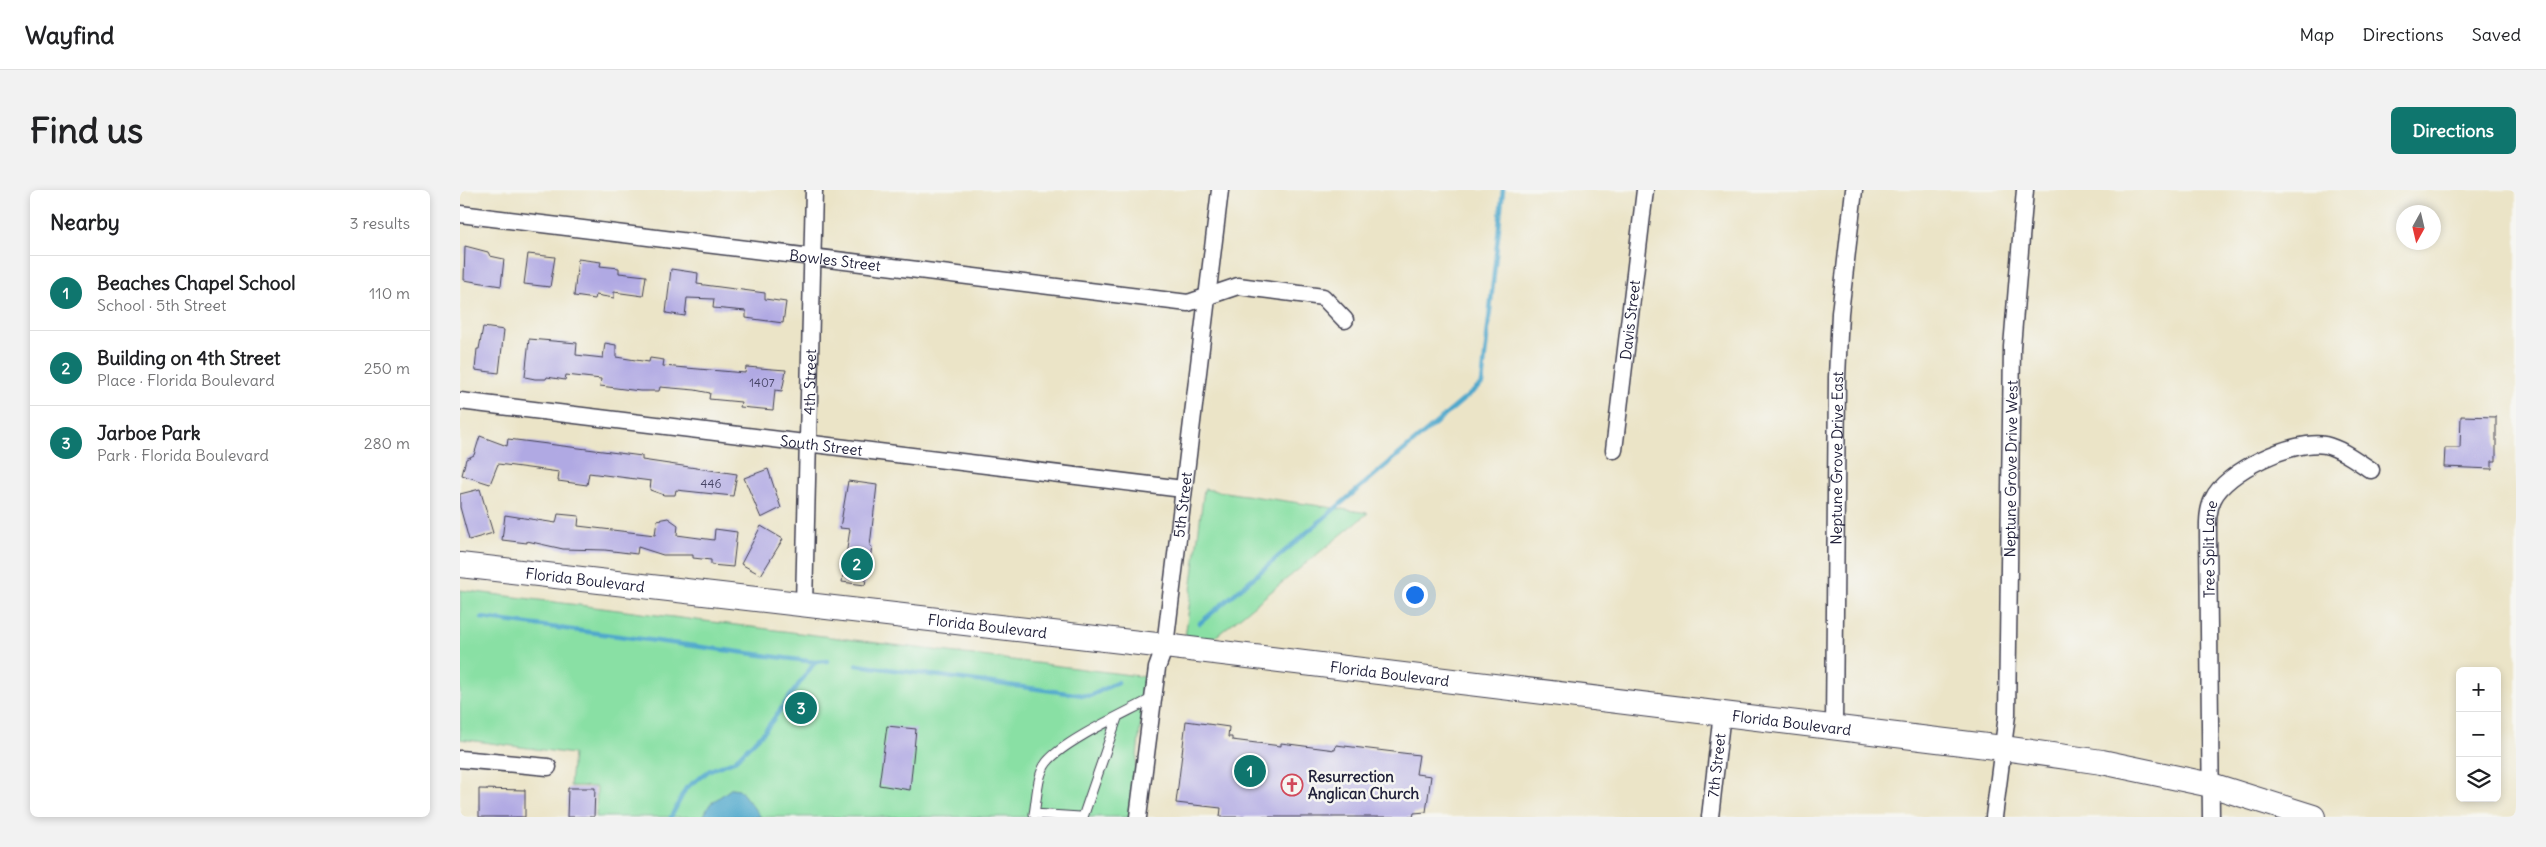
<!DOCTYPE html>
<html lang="en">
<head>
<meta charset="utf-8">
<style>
	:root { --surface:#fff; --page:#f2f2f2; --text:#202124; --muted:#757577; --line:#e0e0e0; --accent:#0f766e }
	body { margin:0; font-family:Delius,sans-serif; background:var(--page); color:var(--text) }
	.controls { position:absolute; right:15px; bottom:15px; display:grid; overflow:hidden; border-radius:8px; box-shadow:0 2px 8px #0003 }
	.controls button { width:45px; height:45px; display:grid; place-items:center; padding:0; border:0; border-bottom:1px solid var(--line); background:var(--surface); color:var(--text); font:25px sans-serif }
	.compass { position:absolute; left:1936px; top:15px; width:45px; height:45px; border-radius:50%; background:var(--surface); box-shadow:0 2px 8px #0003; rotate:188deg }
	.you { position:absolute; left:954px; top:404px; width:18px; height:18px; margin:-12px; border:4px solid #fff; border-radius:50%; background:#1a73e8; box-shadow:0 0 0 8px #1a73e833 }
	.badge { display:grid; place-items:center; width:32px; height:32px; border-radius:50%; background:var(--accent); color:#fff; font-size:16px; font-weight:700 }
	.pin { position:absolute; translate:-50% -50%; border:2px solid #fff; box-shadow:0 1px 5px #0006 }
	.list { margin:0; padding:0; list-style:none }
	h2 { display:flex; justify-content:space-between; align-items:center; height:65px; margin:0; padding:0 20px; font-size:21px }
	h2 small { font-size:16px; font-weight:400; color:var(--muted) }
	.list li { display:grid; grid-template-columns:32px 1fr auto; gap:15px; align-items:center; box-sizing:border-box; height:75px; padding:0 20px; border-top:1px solid var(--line) }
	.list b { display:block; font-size:19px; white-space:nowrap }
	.list p { margin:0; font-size:16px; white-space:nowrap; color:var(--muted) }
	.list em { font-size:16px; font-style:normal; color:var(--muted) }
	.icon { flex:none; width:28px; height:28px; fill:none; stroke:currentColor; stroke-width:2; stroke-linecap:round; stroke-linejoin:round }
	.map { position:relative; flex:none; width:2056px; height:627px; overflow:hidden; border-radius:8px }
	header { display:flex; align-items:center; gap:30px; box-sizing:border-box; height:70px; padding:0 25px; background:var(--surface); border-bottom:1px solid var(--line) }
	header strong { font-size:24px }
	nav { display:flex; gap:28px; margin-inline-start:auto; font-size:18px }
	.intro { display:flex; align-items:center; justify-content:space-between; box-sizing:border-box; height:120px; padding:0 30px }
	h1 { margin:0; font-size:35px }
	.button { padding:12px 22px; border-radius:8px; background:var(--accent); color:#fff; font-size:18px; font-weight:700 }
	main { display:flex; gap:30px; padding:0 30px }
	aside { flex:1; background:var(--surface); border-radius:8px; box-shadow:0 2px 8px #0003 }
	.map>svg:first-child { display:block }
	.green { fill:#89e0a4; stroke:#568170 }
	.water { fill:#4fa8cc; stroke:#386584 }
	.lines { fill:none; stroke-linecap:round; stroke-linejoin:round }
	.stream { stroke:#4fa8cc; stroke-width:4.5 }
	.building { fill:#b0a9e3 }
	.lane-casing { stroke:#403f50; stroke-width:11 }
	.street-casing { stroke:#403f50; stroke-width:19 }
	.secondary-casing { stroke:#403f50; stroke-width:26 }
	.lane { stroke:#fff; stroke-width:9 }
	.street { stroke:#fff; stroke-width:16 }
	.secondary { stroke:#fff; stroke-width:24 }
	.labels { text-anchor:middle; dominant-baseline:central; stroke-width:5; stroke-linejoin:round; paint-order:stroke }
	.number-label { font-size:12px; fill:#464465 }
	.street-label { font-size:15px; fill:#22223b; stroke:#f6f6f2 }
	.poi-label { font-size:15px; font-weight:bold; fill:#22223b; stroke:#f6f6f2; text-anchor:start }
</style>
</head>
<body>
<header>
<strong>Wayfind</strong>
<nav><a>Map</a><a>Directions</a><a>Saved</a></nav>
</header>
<div class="intro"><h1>Find us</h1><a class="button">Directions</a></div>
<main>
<aside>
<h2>Nearby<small>3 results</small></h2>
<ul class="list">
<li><span class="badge">1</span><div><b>Beaches Chapel School</b><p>School · 5th Street</p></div><em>110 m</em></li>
<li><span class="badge">2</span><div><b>Building on 4th Street</b><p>Place · Florida Boulevard</p></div><em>250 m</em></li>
<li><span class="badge">3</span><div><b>Jarboe Park</b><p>Park · Florida Boulevard</p></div><em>280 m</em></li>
</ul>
</aside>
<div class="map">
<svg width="2056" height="627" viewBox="0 0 2056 627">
	<rect width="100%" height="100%" fill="#f6f6f2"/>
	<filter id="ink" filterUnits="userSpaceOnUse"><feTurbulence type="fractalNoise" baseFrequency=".02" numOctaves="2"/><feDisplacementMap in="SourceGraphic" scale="10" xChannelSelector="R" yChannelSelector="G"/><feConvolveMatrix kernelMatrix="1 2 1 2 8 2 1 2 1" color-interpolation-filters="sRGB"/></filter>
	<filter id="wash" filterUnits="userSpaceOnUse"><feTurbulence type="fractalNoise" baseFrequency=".0096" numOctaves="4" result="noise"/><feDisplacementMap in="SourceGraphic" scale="20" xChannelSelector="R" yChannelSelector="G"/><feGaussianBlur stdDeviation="1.12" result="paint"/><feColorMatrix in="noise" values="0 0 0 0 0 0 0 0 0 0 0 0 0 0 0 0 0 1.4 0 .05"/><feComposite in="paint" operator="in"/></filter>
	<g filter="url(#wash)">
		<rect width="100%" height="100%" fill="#ebe4c7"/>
		<path class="green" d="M 744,299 L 908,323 L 749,452 L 725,448 Z
			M 0,400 L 686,487 L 670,627 L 136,627 L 137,597 L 110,596 L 113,564 L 0,549 Z"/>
		<path class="water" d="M 272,598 L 279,599 L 301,627 L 243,627 L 250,614 Z"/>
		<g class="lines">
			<path class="stream" d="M 22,428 L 355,472
				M 740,433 L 1022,194 L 1043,0
				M 397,475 L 630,506 L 658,492
				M 211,627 L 226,598 L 250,580 L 274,571 L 304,542 L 355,472 L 367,471"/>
		</g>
		<g id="blocks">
			<path class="building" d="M 5,56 L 28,62 L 30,66 L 44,69 L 41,96 L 4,90 Z
				M 68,64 L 95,67 L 90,97 L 64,94 Z
				M 118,69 L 141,72 L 140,76 L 159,78 L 159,83 L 186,86 L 183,106 L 154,102 L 154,108 L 136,105 L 135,109 L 114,106 Z
				M 211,79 L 238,83 L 237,94 L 305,103 L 305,109 L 326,112 L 323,133 L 286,128 L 286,121 L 253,118 L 254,109 L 227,108 L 225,126 L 206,123 Z
				M 23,137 L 44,140 L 39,183 L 15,180 L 17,159 L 19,159 Z
				M 69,149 L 117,153 L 116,165 L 143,168 L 145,153 L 156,155 L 156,167 L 189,172 L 190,168 L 204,170 L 203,176 L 285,183 L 286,177 L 326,180 L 324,191 L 322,201 L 315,200 L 313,220 L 280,217 L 281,212 L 249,209 L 250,203 L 235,200 L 200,197 L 199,201 L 180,201 L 140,196 L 141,189 L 106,185 L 105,190 L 87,187 L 86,189 L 75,189 L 65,187 Z
				M 2001,226 L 2036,227 L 2036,271 L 2032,271 L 2032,279 L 1984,277 L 1985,258 L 2000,258 Z
				M 20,246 L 47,256 L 48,249 L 182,266 L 182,270 L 277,284 L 273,306 L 216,300 L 215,305 L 204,305 L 190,300 L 191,291 L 129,283 L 127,295 L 98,291 L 99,282 L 38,274 L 30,294 L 2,285 L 6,269 L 14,265 Z
				M 308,279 L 321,318 L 301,328 L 284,288 Z
				M 388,291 L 417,295 L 410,356 L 412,357 L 405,395 L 382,392 L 390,339 L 380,338 Z
				M 20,299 L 33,343 L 9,350 L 0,317 L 0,304 Z
				M 98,324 L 119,326 L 118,336 L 195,345 L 197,330 L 208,328 L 218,335 L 217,345 L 254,350 L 255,339 L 277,342 L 273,377 L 251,375 L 251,370 L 233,368 L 233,365 L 203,365 L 178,357 L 177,364 L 145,360 L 103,359 L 67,351 L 67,353 L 42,350 L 45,325 L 96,333 Z
				M 301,336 L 323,349 L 301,385 L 281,374 Z
				M 726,531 L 769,537 L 768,547 L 772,547 L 772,550 L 821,556 L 821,553 L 875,560 L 876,555 L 959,565 L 956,584 L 971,586 L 966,622 L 954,623 L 953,627 L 760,627 L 761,618 L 716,613 Z
				M 427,536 L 456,539 L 450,600 L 419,595 Z
				M 108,598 L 135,598 L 134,627 L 107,627 Z
				M 19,599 L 65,600 L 65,627 L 19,627 Z"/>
		</g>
	</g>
	<g filter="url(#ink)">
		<use href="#blocks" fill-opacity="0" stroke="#403f50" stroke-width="1"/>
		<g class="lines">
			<g class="lane-casing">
				<path id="lane" d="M 620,627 L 574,624 C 577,609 577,584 587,572 C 605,550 666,523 693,508
					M 623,627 L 657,528"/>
			</g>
			<g class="street-casing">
				<g id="street">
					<path id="s1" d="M 0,24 L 728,113 L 778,96 L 863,107 L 885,130"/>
					<path id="s2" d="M 0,211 L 723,299"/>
					<path id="s3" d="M 1154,260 L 1185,0"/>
					<path id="s4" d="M 344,414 L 354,0"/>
					<path id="s5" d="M 1374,537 L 1377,187 L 1380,123 L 1394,0"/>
					<path d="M 0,569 L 88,577"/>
					<path id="s6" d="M 678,627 L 697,478 L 705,456 L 760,0"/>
					<path id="s7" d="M 1250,627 L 1262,523"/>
					<path id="s8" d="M 1534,627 L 1547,525 L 1552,157 L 1565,0"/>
					<path id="s9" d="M 1751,627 L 1748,347 C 1748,335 1747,321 1753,309 C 1766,281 1834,249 1865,255 C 1882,259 1897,271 1911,280"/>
				</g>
			</g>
			<g class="secondary-casing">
				<g id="secondary">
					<path id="s10" d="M 0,375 L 705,456 L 1543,558 L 1642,572 L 1751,595 L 1853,627"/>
				</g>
			</g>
			<use href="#lane" class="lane"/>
			<use href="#street" class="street"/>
			<use href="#secondary" class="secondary"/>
		</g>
	</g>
	<defs>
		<g id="church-ring" transform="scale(1.125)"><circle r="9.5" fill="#f6f6f2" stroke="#d1495b" stroke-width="1.5"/><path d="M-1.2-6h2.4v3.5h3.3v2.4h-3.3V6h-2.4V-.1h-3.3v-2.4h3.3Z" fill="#d1495b"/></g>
	</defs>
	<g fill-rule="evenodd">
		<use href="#church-ring" x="832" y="595"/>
	</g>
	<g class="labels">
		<g class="number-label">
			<text x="302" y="192">1407</text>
			<text x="251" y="293">446</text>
		</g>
		<g class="street-label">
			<text stroke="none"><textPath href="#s1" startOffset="378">Bowles Street</textPath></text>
			<text stroke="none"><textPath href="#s3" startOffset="131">Davis Street</textPath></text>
			<text stroke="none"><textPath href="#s4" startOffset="222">4th Street</textPath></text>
			<text stroke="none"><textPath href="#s2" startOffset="364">South Street</textPath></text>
			<text stroke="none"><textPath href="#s5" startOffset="269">Neptune Grove Drive East</textPath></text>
			<text stroke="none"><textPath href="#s8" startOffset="349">Neptune Grove Drive West</textPath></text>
			<text stroke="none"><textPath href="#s6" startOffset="316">5th Street</textPath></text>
			<text stroke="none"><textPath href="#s9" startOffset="268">Tree Split Lane</textPath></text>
			<text stroke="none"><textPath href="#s10" startOffset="126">Florida Boulevard</textPath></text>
			<text stroke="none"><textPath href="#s10" startOffset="531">Florida Boulevard</textPath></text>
			<text stroke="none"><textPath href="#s10" startOffset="936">Florida Boulevard</textPath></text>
			<text stroke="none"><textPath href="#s10" startOffset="1341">Florida Boulevard</textPath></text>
			<text stroke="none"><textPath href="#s7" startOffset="52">7th Street</textPath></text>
		</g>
		<g class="poi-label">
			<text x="848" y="586">Resurrection<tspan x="848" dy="17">Anglican Church</tspan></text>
		</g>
	</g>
</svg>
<div class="controls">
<button>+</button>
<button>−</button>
<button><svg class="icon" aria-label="layers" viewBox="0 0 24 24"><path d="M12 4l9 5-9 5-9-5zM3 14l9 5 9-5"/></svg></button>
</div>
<svg class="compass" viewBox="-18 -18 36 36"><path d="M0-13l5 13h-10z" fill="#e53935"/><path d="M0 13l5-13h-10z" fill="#757577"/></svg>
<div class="you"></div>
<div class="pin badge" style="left:790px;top:581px">1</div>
<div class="pin badge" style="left:397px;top:374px">2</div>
<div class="pin badge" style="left:341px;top:518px">3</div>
</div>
</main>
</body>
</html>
